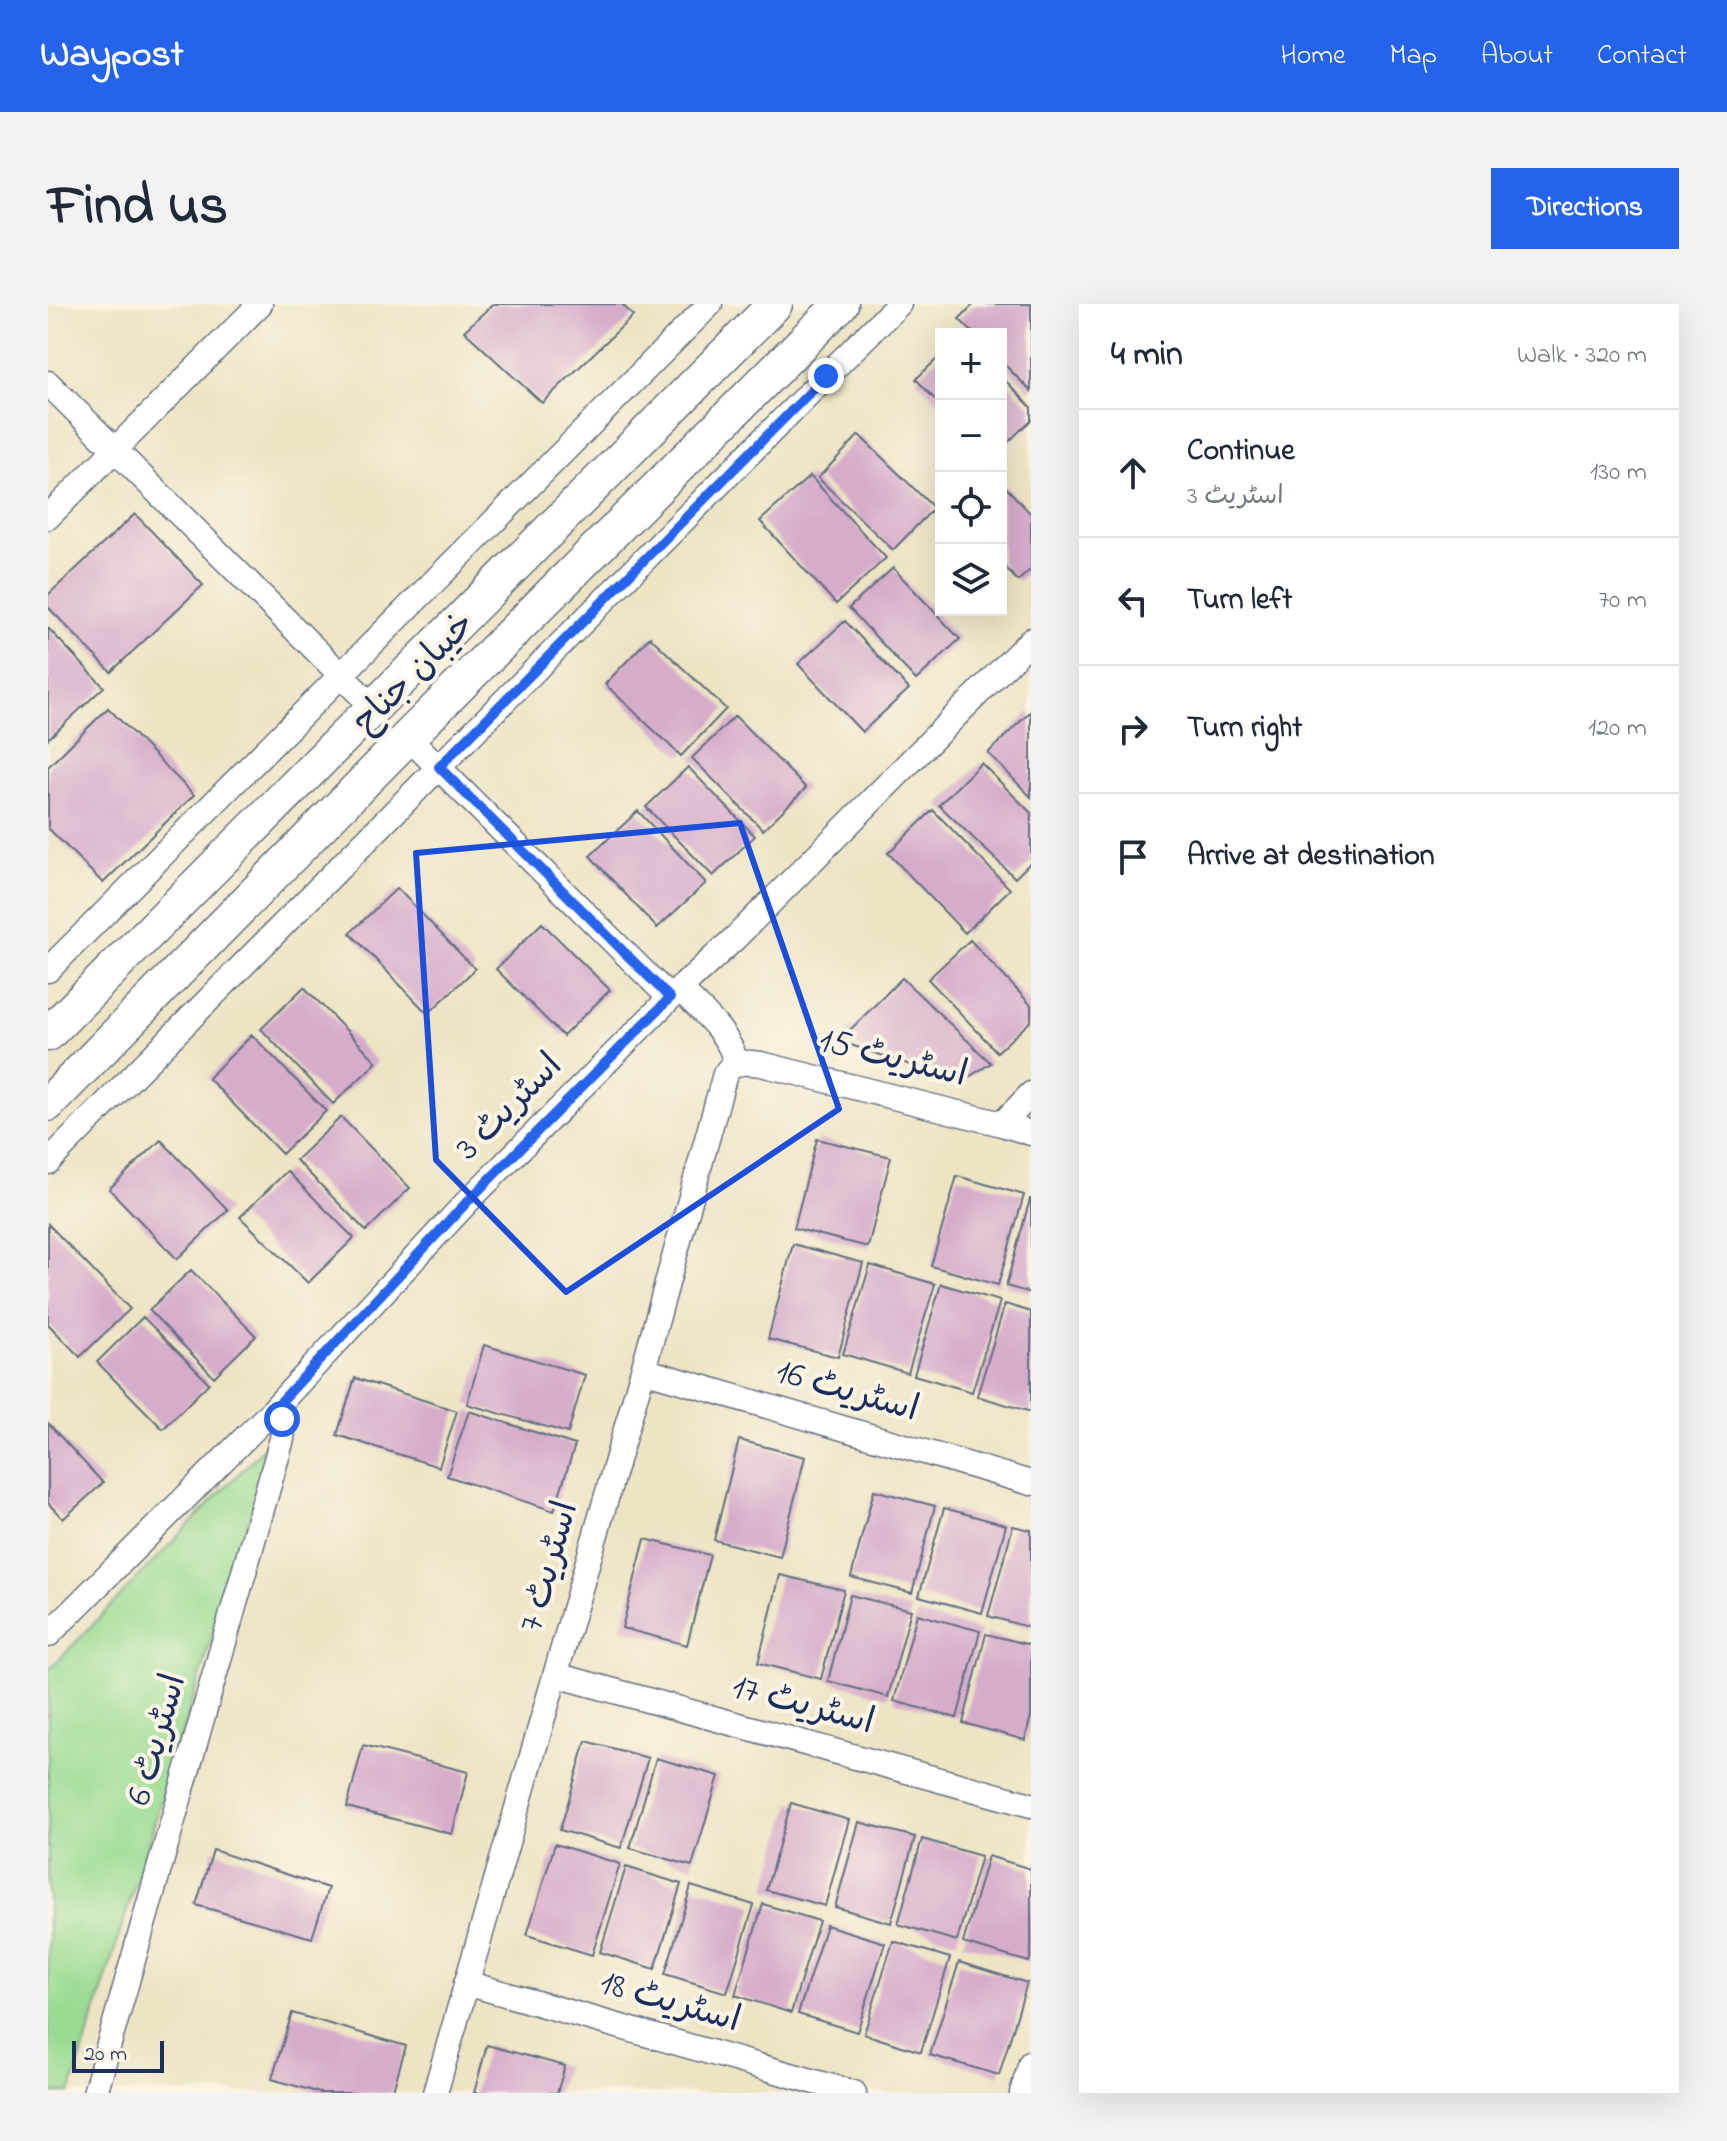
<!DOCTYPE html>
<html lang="en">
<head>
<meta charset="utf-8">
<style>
	:root { --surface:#fff; --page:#f2f2f3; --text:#1f2937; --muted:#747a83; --line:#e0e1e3; --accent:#2563eb }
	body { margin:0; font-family:"Indie Flower","Playpen Sans Arabic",sans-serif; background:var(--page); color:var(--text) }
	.controls { position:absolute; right:24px; top:24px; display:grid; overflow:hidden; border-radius:0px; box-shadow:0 8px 32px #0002 }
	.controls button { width:72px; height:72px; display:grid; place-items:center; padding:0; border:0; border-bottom:2px solid var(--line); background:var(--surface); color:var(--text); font:40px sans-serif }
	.scale { position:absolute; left:24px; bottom:20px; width:92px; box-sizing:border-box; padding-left:8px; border:4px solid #1b2f5e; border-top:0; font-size:22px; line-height:28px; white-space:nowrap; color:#1b2f5e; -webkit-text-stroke:6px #fcf5e5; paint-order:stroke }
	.stop { position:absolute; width:24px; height:24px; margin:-18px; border:6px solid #2563eb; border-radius:50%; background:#fff }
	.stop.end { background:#2563eb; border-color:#fff; box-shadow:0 2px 8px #0008 }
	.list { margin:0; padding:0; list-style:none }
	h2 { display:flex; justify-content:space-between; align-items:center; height:104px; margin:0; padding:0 32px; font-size:34px }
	h2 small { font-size:26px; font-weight:400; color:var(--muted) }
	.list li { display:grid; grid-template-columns:52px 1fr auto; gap:24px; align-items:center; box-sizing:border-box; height:128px; padding:0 32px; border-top:2px solid var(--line) }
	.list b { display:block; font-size:30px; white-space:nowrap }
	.list p { margin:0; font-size:26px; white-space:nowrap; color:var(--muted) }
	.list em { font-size:26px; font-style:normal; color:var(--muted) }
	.icon { flex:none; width:44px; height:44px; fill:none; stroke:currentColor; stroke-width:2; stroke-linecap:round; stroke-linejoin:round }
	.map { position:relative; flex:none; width:983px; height:1789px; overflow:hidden; border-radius:0px }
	header { display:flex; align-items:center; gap:48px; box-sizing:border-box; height:112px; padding:0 40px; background:var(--accent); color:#fff }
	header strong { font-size:38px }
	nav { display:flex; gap:44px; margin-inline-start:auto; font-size:28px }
	.intro { display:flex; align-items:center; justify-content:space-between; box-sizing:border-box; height:192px; padding:0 48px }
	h1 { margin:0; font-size:56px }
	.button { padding:20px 36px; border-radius:0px; background:var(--accent); color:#fff; font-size:28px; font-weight:700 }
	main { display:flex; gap:48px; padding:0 48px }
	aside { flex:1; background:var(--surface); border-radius:0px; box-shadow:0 8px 32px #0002 }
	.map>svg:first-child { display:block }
	.green { fill:#99db92; stroke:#5a8578; stroke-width:2 }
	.building { fill:#d6accb }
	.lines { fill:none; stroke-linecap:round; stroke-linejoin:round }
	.minor-casing { stroke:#646e82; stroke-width:27 }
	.secondary-casing { stroke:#646e82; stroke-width:37 }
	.minor { stroke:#fff; stroke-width:24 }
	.secondary { stroke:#fff; stroke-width:34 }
	.route { stroke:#2563eb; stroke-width:10 }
	.marked { fill:none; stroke:#1d4ed8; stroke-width:6; stroke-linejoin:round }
	.labels { text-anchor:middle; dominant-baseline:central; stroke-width:8; stroke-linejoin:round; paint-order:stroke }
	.street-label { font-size:36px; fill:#1b2f5e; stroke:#fcf5e5 }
</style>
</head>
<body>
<header>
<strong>Waypost</strong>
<nav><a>Home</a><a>Map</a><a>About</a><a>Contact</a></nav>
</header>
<div class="intro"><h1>Find us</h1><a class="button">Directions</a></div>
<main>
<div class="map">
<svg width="983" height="1789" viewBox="0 0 983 1789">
	<rect width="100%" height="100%" fill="#fcf5e5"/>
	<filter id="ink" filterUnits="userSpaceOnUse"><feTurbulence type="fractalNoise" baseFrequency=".0125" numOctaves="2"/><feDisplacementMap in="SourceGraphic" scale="16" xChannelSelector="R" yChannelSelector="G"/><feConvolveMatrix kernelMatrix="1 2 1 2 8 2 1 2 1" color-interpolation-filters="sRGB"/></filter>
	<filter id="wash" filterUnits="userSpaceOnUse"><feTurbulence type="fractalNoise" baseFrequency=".006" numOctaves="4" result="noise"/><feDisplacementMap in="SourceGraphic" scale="32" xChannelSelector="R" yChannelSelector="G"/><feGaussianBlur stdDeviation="1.8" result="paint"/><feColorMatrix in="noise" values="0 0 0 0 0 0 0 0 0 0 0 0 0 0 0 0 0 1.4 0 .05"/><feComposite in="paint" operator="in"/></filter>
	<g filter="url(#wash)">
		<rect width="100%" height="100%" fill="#ede4c4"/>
		<path class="green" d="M 227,1132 L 22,1789 L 0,1789 L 0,1367 Z"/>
		<g id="blocks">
			<path class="building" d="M 445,0 L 574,0 L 585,12 L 494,99 L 416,27 Z
				M 926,0 L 983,0 L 983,87 L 953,57 L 953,30 L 926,30 L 911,15 Z
				M 893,51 L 893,102 L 868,75 Z
				M 953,72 L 983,103 L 983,116 L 953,145 Z
				M 811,131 L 886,204 L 845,246 L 770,174 Z
				M 762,172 L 838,254 L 788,300 L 712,217 Z
				M 953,178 L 983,210 L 983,265 L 970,277 L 953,259 Z
				M 87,210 L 155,281 L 63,368 L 0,303 L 0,291 Z
				M 845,264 L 912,335 L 868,376 L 801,304 Z
				M 797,317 L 861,385 L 814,428 L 750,360 Z
				M 0,324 L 56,383 L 0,435 Z
				M 602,333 L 678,405 L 633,452 L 557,380 Z
				M 60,404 L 146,491 L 55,579 L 0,524 L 0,463 Z
				M 983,407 L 983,493 L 940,449 Z
				M 687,412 L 758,484 L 715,526 L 644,454 Z
				M 933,459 L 983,509 L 983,558 L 967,574 L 891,501 Z
				M 640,463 L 707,532 L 665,572 L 598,503 Z
				M 885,506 L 962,585 L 917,629 L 840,549 Z
				M 590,507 L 658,579 L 609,624 L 542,552 Z
				M 349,584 L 427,665 L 380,710 L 302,629 Z
				M 494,619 L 562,686 L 515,732 L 448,665 Z
				M 922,636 L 983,701 L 983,717 L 949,748 L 880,675 Z
				M 854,674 L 943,759 L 913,778 L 791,737 Z
				M 256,683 L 329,758 L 285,800 L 213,725 Z
				M 204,731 L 278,807 L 234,850 L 160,774 Z
				M 293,813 L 362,884 L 318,927 L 248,856 Z
				M 769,835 L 843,853 L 820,943 L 746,924 Z
				M 113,836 L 180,906 L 129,955 L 61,885 Z
				M 239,867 L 306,934 L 260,979 L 192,913 Z
				M 909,872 L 976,891 L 950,981 L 883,962 Z
				M 982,895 L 983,895 L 983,989 L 958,982 Z
				M 0,920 L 82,1005 L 32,1053 L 0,1020 Z
				M 745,940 L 815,959 L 790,1053 L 720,1035 Z
				M 822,961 L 887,980 L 860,1069 L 795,1050 Z
				M 143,966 L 208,1032 L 166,1073 L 101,1006 Z
				M 893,980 L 952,997 L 924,1088 L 866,1071 Z
				M 957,1000 L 983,1008 L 983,1108 L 929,1092 Z
				M 95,1013 L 161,1079 L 115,1125 L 49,1058 Z
				M 436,1041 L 537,1071 L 520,1129 L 419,1100 Z
				M 307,1074 L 409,1107 L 391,1163 L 289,1131 Z
				M 421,1107 L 527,1141 L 506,1207 L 399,1172 Z
				M 0,1119 L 55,1179 L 15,1215 L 0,1199 Z
				M 691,1136 L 757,1153 L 732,1253 L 666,1236 Z
				M 826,1186 L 887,1202 L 864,1289 L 803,1273 Z
				M 896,1204 L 958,1221 L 934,1309 L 871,1292 Z
				M 965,1222 L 983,1226 L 983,1324 L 940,1312 Z
				M 597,1235 L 662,1251 L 639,1341 L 574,1324 Z
				M 732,1271 L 796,1286 L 773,1375 L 710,1359 Z
				M 802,1291 L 863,1306 L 840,1393 L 780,1377 Z
				M 869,1310 L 932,1327 L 909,1414 L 846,1397 Z
				M 938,1330 L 983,1341 L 983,1412 L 977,1436 L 915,1419 Z
				M 538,1437 L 600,1454 L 573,1544 L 512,1526 Z
				M 315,1441 L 420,1468 L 404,1530 L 299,1503 Z
				M 608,1454 L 671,1472 L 644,1562 L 582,1544 Z
				M 743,1499 L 801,1516 L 777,1602 L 718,1586 Z
				M 811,1518 L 867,1533 L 843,1619 L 787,1603 Z
				M 874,1535 L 933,1552 L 909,1637 L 850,1620 Z
				M 507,1540 L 572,1560 L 544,1651 L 479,1631 Z
				M 165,1546 L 280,1584 L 264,1634 L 148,1601 Z
				M 940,1552 L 983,1565 L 983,1649 L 981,1658 L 915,1639 Z
				M 578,1563 L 633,1580 L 607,1665 L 552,1648 Z
				M 643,1582 L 706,1601 L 679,1689 L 617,1670 Z
				M 715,1600 L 771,1617 L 743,1709 L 687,1691 Z
				M 778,1621 L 837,1639 L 809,1728 L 750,1710 Z
				M 845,1637 L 902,1654 L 873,1748 L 816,1730 Z
				M 911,1658 L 979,1679 L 951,1771 L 882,1751 Z
				M 244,1709 L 358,1742 L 344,1789 L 272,1789 L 224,1775 Z
				M 439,1741 L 517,1762 L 509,1789 L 426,1789 Z"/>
		</g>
	</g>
	<g filter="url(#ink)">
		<use href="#blocks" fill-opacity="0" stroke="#646e82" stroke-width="2"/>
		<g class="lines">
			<g class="minor-casing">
				<path id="minor" d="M 0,79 L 325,403
					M 0,213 L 212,0
					M 360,433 L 622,694
					M 0,666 L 662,0
					M 632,685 C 653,707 682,729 688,760
					M 954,820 L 983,790
					M 0,858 L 778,72 L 851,0
					M 595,1066 L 983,1179
					M 0,1331 L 227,1104 L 419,898 L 622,694 L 687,634 L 983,336
					M 508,1371 L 983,1501
					M 418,1679 L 806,1789
					M 47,1789 L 234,1135 C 236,1122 234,1115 227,1104
					M 387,1789 L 595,1066 L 677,770 C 686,756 698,758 713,760 L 954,820 L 983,829
					M 974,1789 L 983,1759"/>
			</g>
			<g class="secondary-casing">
				<path id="secondary" d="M 0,730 L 727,0
					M 0,800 L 360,433 L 793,0"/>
			</g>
			<use href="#minor" class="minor"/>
			<use href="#secondary" class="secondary"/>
		</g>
	</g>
	<g class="lines" filter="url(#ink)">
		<path class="route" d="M 234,1115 L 227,1104 L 419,898 L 622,694 L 391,463 L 778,72"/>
	</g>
	<path class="marked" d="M 692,519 L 791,805 L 518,988 L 388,856 L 368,549 Z"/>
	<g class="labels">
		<g class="street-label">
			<text transform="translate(367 370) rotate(-45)">خیبان جناح</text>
			<text transform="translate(845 755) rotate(14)">اسٹریٹ 15</text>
			<text transform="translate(462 804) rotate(-45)">اسٹریٹ 3</text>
			<text transform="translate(799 1088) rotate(16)">اسٹریٹ 16</text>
			<text transform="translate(502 1263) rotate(-74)">اسٹریٹ 7</text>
			<text transform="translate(755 1402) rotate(15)">اسٹریٹ 17</text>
			<text transform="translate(110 1436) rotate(-74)">اسٹریٹ 6</text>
			<text transform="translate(622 1699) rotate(16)">اسٹریٹ 18</text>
		</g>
	</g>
</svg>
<div class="controls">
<button>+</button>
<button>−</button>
<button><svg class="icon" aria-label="locate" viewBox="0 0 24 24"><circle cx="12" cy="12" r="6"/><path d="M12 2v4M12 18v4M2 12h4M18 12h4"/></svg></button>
<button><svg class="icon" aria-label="layers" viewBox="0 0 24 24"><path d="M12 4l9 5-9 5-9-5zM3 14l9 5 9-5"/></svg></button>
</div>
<div class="scale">20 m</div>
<div class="stop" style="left:234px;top:1115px"></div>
<div class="stop end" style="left:778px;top:72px"></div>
</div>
<aside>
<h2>4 min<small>Walk · 320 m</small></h2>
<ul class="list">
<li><svg class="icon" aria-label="ahead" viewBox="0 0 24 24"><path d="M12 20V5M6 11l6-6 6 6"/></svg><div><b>Continue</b><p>اسٹریٹ 3</p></div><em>130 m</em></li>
<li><svg class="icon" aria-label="left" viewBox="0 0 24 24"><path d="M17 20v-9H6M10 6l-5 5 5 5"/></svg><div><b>Turn left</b></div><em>70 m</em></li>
<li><svg class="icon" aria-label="right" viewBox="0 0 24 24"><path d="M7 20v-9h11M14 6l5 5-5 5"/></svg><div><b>Turn right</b></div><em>120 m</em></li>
<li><svg class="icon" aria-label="arrive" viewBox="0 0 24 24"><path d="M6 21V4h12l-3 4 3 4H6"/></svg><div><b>Arrive at destination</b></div></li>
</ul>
</aside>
</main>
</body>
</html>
